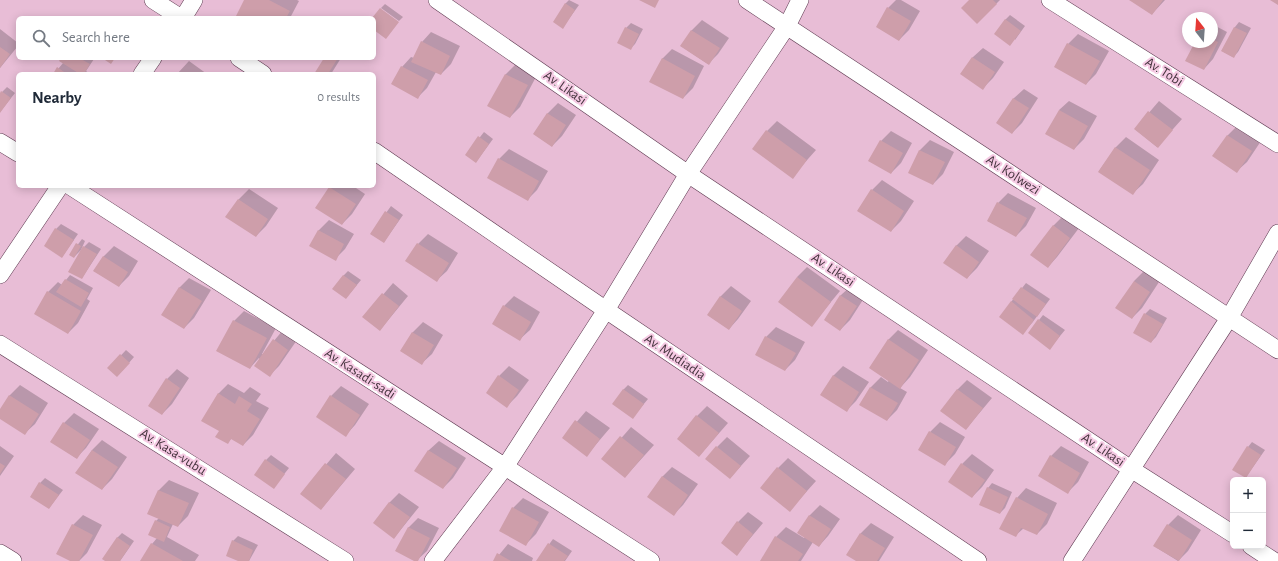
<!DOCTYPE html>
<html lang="en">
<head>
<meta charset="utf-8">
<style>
	:root { --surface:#fff; --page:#f6f6f7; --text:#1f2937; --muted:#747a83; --line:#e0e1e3 }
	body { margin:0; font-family:"Alegreya Sans",sans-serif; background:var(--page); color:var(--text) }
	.controls { position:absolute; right:12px; bottom:12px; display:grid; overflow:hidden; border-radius:6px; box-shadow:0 2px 10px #0003 }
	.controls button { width:36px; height:36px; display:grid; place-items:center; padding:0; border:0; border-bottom:1px solid var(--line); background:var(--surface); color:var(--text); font:20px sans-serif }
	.compass { position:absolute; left:1182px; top:12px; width:36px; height:36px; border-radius:50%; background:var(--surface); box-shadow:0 2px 10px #0003; rotate:343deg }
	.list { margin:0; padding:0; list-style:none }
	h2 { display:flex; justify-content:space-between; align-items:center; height:52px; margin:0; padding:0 16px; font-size:17px }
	h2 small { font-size:13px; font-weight:400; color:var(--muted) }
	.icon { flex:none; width:22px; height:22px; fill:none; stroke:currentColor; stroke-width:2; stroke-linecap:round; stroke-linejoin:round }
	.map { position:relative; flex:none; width:1278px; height:561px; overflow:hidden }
	.search { position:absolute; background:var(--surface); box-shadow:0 2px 10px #0003; left:16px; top:16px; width:360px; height:44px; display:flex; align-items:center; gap:10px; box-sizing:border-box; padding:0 14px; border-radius:6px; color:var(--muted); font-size:15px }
	.panel { position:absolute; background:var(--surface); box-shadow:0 2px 10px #0003; left:16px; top:72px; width:360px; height:116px; border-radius:6px }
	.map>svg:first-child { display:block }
	.shadow { fill:#0003 }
	.building { fill:#ce9eaa }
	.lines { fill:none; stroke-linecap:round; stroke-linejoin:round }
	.minor-casing { stroke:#5e3a51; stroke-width:18 }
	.minor { stroke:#fff; stroke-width:17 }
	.labels { text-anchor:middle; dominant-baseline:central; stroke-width:4; stroke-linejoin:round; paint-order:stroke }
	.street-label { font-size:14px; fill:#43323c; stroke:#f5c9e3 }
</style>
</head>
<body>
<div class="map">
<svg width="1278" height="561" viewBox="0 0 1278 561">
	<rect width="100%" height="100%" fill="#e8bdd6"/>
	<path class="shadow" d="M 245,0 L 297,0 L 299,1 L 290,18 L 242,18 Z
		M 569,0 L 579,5 L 563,27 L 565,4 Z
		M 896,0 L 901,0 L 920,11 L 909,30 L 899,40 L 888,8 Z
		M 970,0 L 1000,0 L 977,23 Z
		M 1131,0 L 1165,0 L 1152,14 Z
		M 385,4 L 403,17 L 399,21 L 381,8 Z
		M 1010,15 L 1025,26 L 1015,40 L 1005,20 Z
		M 702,20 L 729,38 L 718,54 L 708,64 L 681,46 L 692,30 Z
		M 1239,22 L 1251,28 L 1238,52 L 1233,57 L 1222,51 L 1235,27 Z
		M 631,23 L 643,29 L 635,44 L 630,49 L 626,28 Z
		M 1212,24 L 1227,32 L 1213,59 L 1204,69 L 1196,42 L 1212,42 Z
		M 0,29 L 18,43 L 18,46 L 0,68 Z
		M 431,32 L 460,46 L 451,64 L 441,74 L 436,72 L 427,88 L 417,98 L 402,67 L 411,57 L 414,58 L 422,42 Z
		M 1078,34 L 1109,51 L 1096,74 L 1086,84 L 1068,44 Z
		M 983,48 L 1004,62 L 993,78 L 983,88 L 962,74 L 973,57 Z
		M 672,49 L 704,66 L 693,88 L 683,98 L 662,59 Z
		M 63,58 L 92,58 L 94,59 L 86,71 L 90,74 L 54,74 L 63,63 Z
		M 325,58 L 341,58 L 331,74 L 315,74 Z
		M 189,61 L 207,74 L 177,74 Z
		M 516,64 L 537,75 L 520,107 L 510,117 L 489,106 L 506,74 Z
		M 7,87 L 15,93 L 0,112 L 0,94 Z
		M 1024,89 L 1038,98 L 1022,123 L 1012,133 L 997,123 L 1014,98 Z
		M 1069,101 L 1097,116 L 1084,139 L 1074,149 L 1059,110 Z
		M 1159,101 L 1182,119 L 1157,147 L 1135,129 Z
		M 558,103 L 576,115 L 562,136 L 552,146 L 534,134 L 548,113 Z
		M 777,121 L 816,150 L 792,177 L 767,131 Z
		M 1238,125 L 1261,141 L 1247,162 L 1237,171 L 1214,156 L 1228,135 Z
		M 891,131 L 912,143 L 901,163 L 891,173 L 881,141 Z
		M 484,132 L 493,139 L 476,162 L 466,155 Z
		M 1126,137 L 1159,160 L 1143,184 L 1133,193 L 1099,171 L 1116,147 Z
		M 930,140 L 954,152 L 943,174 L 933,184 L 910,172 L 920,150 Z
		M 509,149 L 548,171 L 537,190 L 527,200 L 499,159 Z
		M 882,180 L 914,201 L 901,221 L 891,231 L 872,190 Z
		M 331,186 L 353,186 L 365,194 L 352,214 L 342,224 L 330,188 Z
		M 249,189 L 278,208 L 266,226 L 256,236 L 227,217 L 239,199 Z
		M 1008,193 L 1036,208 L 1026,226 L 1016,236 L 988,221 L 998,203 Z
		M 391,206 L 403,215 L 384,242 L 371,234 Z
		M 1063,216 L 1079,228 L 1057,257 L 1048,267 L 1053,226 Z
		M 329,220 L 354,234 L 345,249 L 335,259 L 311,246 L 319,230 Z
		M 61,224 L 78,234 L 62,257 L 56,229 Z
		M 428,234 L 458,253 L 447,271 L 437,280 L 418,244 Z
		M 966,236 L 989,251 L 977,268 L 967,278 L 956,246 Z
		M 82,239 L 85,241 L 81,250 L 89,242 L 101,249 L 82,278 L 82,249 L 74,257 L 70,255 Z
		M 114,246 L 138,261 L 129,276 L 119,286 L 94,271 L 104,256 Z
		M 807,267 L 840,291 L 811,326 L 797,277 Z
		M 348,271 L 361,280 L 346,298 L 343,276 Z
		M 1144,271 L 1159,282 L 1142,308 L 1132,318 L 1134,281 Z
		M 70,275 L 93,288 L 87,299 L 90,301 L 78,323 L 68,333 L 48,292 L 58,282 L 62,285 Z
		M 189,278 L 211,290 L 194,318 L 184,328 L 179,288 Z
		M 393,283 L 408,296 L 380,330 L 364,317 Z
		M 1026,283 L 1050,299 L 1032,323 L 1022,333 L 1011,302 Z
		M 731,286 L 751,301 L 738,319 L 729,329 L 708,315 L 721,296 Z
		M 851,286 L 866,295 L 850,320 L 840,330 L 825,320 L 841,295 Z
		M 514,296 L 540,312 L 530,330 L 520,339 L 504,306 Z
		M 1150,309 L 1167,318 L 1156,337 L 1151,342 L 1145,314 Z
		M 244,311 L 276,328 L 262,354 L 263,354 L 283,330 L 297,340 L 279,366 L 269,376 L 259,358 L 250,368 L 234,321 Z
		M 1043,315 L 1065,330 L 1050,348 L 1039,320 Z
		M 423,322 L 443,335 L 432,354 L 422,363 L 401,351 L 413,332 Z
		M 776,327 L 805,342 L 795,360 L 785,370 L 766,337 Z
		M 898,330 L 928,350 L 910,377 L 900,388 L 907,392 L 897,410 L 887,420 L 861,405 L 871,387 L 881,377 L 888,382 L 889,380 L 888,340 Z
		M 126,350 L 134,357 L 122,371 L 109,368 Z
		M 509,366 L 529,380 L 517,396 L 507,406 L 499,376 Z
		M 843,366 L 869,382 L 856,401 L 846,411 L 833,376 Z
		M 177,369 L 189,378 L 172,404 L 162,414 L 167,379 Z
		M 967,380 L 992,398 L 966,429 L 957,390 Z
		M 228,384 L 244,393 L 250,387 L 261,394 L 256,401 L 269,408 L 253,435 L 243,445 L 232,438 L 227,443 L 218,394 Z
		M 20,385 L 48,403 L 35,424 L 25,433 L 0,417 L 0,411 L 10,395 Z
		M 628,385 L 648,399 L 633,417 L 623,390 Z
		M 341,386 L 369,404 L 355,425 L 346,435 L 331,396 Z
		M 707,406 L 728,423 L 699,456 L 697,416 Z
		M 586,411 L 610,428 L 587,455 L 563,438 Z
		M 74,413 L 99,429 L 86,448 L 76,458 L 52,442 L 64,423 Z
		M 940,422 L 965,437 L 955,454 L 945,464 L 930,432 Z
		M 631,427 L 654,445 L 625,477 L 603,459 Z
		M 727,437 L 750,456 L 730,478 L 717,447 Z
		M 102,440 L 127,457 L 112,479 L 102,489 L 77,473 L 92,450 Z
		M 439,441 L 466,458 L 453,478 L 443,488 L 416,471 L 429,450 Z
		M 1252,442 L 1265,450 L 1246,477 L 1248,447 Z
		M 0,446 L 14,456 L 0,476 Z
		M 1061,446 L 1089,462 L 1078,482 L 1068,492 L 1051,456 Z
		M 336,453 L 355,469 L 321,509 L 301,494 Z
		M 972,454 L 994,470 L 982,487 L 972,497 L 962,464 Z
		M 271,455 L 289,468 L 274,487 L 266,460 Z
		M 788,458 L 816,481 L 790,510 L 778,468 Z
		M 672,467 L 698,484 L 683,505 L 673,515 L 662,477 Z
		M 45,478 L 63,490 L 49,508 L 40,483 Z
		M 169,480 L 199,493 L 188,516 L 178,526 L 173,524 L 167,537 L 199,555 L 195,561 L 142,561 L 152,544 L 157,538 L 156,521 L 159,518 L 149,513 L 159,490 Z
		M 992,483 L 1012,492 L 1005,508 L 1000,513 L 988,488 Z
		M 1026,488 L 1057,503 L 1047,524 L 1037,534 L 1024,528 L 1015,536 L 1017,498 Z
		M 399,493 L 419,507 L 394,538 L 389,503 Z
		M 523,498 L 549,512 L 536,534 L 526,544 L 513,508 Z
		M 820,505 L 840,519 L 828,536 L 819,546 L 813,542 L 801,561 L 761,561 L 776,537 L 786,527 L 804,538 L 805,537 L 799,532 L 810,515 Z
		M 748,512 L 763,523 L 737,554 L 738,522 Z
		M 83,515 L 102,525 L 87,553 L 79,561 L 72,561 L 73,525 Z
		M 1178,515 L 1201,530 L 1188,551 L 1178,561 L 1154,546 L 1168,525 Z
		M 418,518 L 439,528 L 427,551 L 416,561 L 408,528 Z
		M 871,523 L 894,537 L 879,561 L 858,561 L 861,533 Z
		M 122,533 L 134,541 L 120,561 L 107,561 L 117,538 Z
		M 238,536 L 258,545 L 249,561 L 240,561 L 233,541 Z
		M 553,539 L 572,551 L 565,561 L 537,561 Z
		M 508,544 L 533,558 L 532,561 L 494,561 Z"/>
	<path class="building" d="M 244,0 L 269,0 L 290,11 L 286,18 L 239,18 L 236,16 Z
		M 639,0 L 659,0 L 655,8 Z
		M 969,0 L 993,0 L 997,4 L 977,24 L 961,8 Z
		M 1129,0 L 1163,0 L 1152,15 Z
		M 1270,0 L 1278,0 L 1278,5 Z
		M 565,3 L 575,10 L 563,29 L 553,22 Z
		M 887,7 L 911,21 L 899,41 L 876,27 Z
		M 380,8 L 399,22 L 386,39 L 374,30 L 374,18 L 372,18 Z
		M 1005,19 L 1021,31 L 1010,46 L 994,34 Z
		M 625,27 L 639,34 L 631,50 L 617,43 Z
		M 1234,27 L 1247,33 L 1234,58 L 1221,51 Z
		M 691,30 L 720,48 L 709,65 L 680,46 Z
		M 1212,39 L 1218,42 L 1204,70 L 1185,61 L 1195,42 L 1212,42 Z
		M 421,41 L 450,56 L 441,75 L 411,62 Z
		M 1067,43 L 1100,61 L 1086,85 L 1054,67 Z
		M 0,47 L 10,54 L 0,68 Z
		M 972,57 L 995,72 L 983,90 L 960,74 Z
		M 61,58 L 79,58 L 90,64 L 84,74 L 80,74 L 59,61 Z
		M 102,58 L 115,58 L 111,64 Z
		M 324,58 L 338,58 L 328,74 L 314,74 Z
		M 662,58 L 695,76 L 683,99 L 649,82 Z
		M 401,66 L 428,80 L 418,99 L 391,84 Z
		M 57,67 L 67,74 L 53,74 Z
		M 505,74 L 528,85 L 510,118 L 487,106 Z
		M 1,91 L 11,98 L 0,113 L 0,93 Z
		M 1013,98 L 1029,108 L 1012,134 L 996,123 Z
		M 1059,110 L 1088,126 L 1074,150 L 1045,134 Z
		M 1148,111 L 1173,130 L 1158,148 L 1134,129 Z
		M 547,113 L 566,125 L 552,147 L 533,134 Z
		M 766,130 L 807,160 L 793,179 L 752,149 Z
		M 1227,135 L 1252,151 L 1237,173 L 1212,156 Z
		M 478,136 L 489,144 L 476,163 L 465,155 Z
		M 880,140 L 903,153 L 891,174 L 868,161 Z
		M 1115,147 L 1150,170 L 1133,195 L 1098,172 Z
		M 919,150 L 945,162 L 933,185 L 908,173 Z
		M 498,158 L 539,181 L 528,201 L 487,178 Z
		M 329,187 L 356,204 L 342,225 L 315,208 Z
		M 871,189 L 904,211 L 891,232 L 857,211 Z
		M 238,199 L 268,219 L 256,237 L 225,217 Z
		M 997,202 L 1027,218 L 1016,237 L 987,221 Z
		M 385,211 L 399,220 L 384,243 L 370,234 Z
		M 1053,225 L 1070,238 L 1048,268 L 1030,255 Z
		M 55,228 L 74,240 L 62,258 L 44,246 Z
		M 318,230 L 344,244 L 336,261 L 309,246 Z
		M 76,243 L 81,246 L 74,258 L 69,255 Z
		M 417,243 L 449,263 L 437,282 L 405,261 Z
		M 956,245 L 979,262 L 967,279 L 943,263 Z
		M 83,246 L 97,254 L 82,279 L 68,272 Z
		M 103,256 L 128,272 L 119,287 L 93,271 Z
		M 343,275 L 357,285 L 346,299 L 332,289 Z
		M 797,277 L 831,302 L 812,327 L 778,302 Z
		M 65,279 L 89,293 L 81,307 L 56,292 Z
		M 1134,281 L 1150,292 L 1132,319 L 1115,308 Z
		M 179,287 L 202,301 L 184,329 L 161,315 Z
		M 1021,287 L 1046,304 L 1037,317 L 1012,299 Z
		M 47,291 L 81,311 L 68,334 L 34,314 Z
		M 382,293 L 399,306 L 380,331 L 362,317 Z
		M 840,295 L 857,306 L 840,331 L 824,320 Z
		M 720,296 L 742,311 L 729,330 L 707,315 Z
		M 1011,301 L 1034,320 L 1023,335 L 999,317 Z
		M 503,305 L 531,322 L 520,341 L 492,324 Z
		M 1144,313 L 1163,324 L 1151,343 L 1133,333 Z
		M 1038,319 L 1060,336 L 1050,350 L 1028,333 Z
		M 233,320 L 267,338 L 250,369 L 216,351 Z
		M 412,332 L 434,345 L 422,365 L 400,351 Z
		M 765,336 L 796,353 L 785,371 L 755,355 Z
		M 273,339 L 288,350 L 270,377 L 254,366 Z
		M 888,339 L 919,360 L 900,389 L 869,368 Z
		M 120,354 L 130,363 L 117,377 L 107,368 Z
		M 498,375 L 519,390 L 507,408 L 486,393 Z
		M 833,375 L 859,392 L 847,412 L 820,395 Z
		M 166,378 L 180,388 L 162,415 L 148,406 Z
		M 870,387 L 898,403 L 887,421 L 859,405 Z
		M 623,389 L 644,404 L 633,419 L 612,404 Z
		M 957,389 L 983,408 L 966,430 L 940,411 Z
		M 218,393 L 235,404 L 239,396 L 252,404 L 247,411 L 260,419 L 243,446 L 231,439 L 228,444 L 215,437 L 219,431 L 201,421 Z
		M 9,395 L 39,414 L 25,435 L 0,419 L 0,409 Z
		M 330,395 L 360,415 L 346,437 L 316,417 Z
		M 696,415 L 719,433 L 699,457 L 677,439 Z
		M 575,420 L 600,439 L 587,457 L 562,438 Z
		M 63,422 L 90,440 L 77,459 L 50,442 Z
		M 929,431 L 956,447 L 945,466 L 918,450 Z
		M 620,436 L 644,455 L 625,478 L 601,459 Z
		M 716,446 L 741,466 L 730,479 L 705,459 Z
		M 1247,446 L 1261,455 L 1246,478 L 1232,470 Z
		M 92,450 L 118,467 L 102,490 L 75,473 Z
		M 428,450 L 457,468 L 443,489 L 414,471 Z
		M 1050,455 L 1080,473 L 1068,494 L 1038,476 Z
		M 265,459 L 285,474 L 274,489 L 254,475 Z
		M 0,463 L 5,466 L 0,474 Z
		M 325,463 L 346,479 L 321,510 L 300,494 Z
		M 961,463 L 985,480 L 972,498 L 948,482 Z
		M 777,467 L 807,491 L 790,512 L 760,488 Z
		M 662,476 L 688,495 L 674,516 L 647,497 Z
		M 39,482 L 59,495 L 49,509 L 30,497 Z
		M 987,487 L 1008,497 L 1000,514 L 979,505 Z
		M 158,490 L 189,503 L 178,527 L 147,514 Z
		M 1016,497 L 1048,514 L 1037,535 L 1021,528 L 1016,537 L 999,529 Z
		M 389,502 L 410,517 L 394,539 L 373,523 Z
		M 512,507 L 539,522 L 526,546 L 499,531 Z
		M 809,515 L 831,529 L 819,547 L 797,533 Z
		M 155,520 L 170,527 L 164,542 L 148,535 Z
		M 737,521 L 753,534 L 737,556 L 721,543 Z
		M 72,524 L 93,535 L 79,561 L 70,561 L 56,554 Z
		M 1167,524 L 1192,540 L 1179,561 L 1153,546 Z
		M 408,527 L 430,538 L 418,561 L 414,561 L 395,551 Z
		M 860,533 L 885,548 L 877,561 L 856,561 L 846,555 Z
		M 775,536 L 803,554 L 798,561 L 760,561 Z
		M 117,537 L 130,546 L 120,561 L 105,561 L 102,559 Z
		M 232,540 L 253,550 L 249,561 L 238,561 L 226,556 Z
		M 151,543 L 183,561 L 140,561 Z
		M 548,543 L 568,556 L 564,561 L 536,561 Z
		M 497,553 L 511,561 L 493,561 Z"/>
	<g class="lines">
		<g class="minor-casing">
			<path id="minor" d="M 153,0 L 181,18
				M 437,0 L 688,174 L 1131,469 L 1233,534
				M 747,0 L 1278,350
				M 1050,0 L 1278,144
				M 183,18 L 194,0
				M 239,58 L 263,74
				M 142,74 L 153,58
				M 0,142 L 18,153
				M 374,151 L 606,310 L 978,561
				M 70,186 L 651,561
				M 0,275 L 60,186
				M 0,344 L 345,561
				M 1251,546 L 1274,561
				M 0,553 L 13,561
				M 433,561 L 505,467 L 606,310 L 688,174 L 787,26 L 800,0
				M 1072,561 L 1229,318 L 1278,233"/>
		</g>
		<use href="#minor" class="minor"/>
	</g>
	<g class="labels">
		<g class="street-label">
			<text transform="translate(1164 72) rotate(32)">Av. Tobi</text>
			<text transform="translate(565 88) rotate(35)">Av. Likasi</text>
			<text transform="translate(1013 175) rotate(33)">Av. Kolwezi</text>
			<text transform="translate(833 270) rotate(34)">Av. Likasi</text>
			<text transform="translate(675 357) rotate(34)">Av. Mudiadia</text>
			<text transform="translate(360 374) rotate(33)">Av. Kasadi-sadi</text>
			<text transform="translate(1103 450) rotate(34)">Av. Likasi</text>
			<text transform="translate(173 452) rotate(32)">Av. Kasa-vubu</text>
		</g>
	</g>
</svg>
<div class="controls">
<button>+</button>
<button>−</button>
</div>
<svg class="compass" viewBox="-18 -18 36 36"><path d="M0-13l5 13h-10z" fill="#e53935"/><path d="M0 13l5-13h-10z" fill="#747a83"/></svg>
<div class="search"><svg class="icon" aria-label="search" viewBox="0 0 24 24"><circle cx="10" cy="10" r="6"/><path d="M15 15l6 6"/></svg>Search here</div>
<section class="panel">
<h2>Nearby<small>0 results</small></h2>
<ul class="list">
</ul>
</section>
</div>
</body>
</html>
